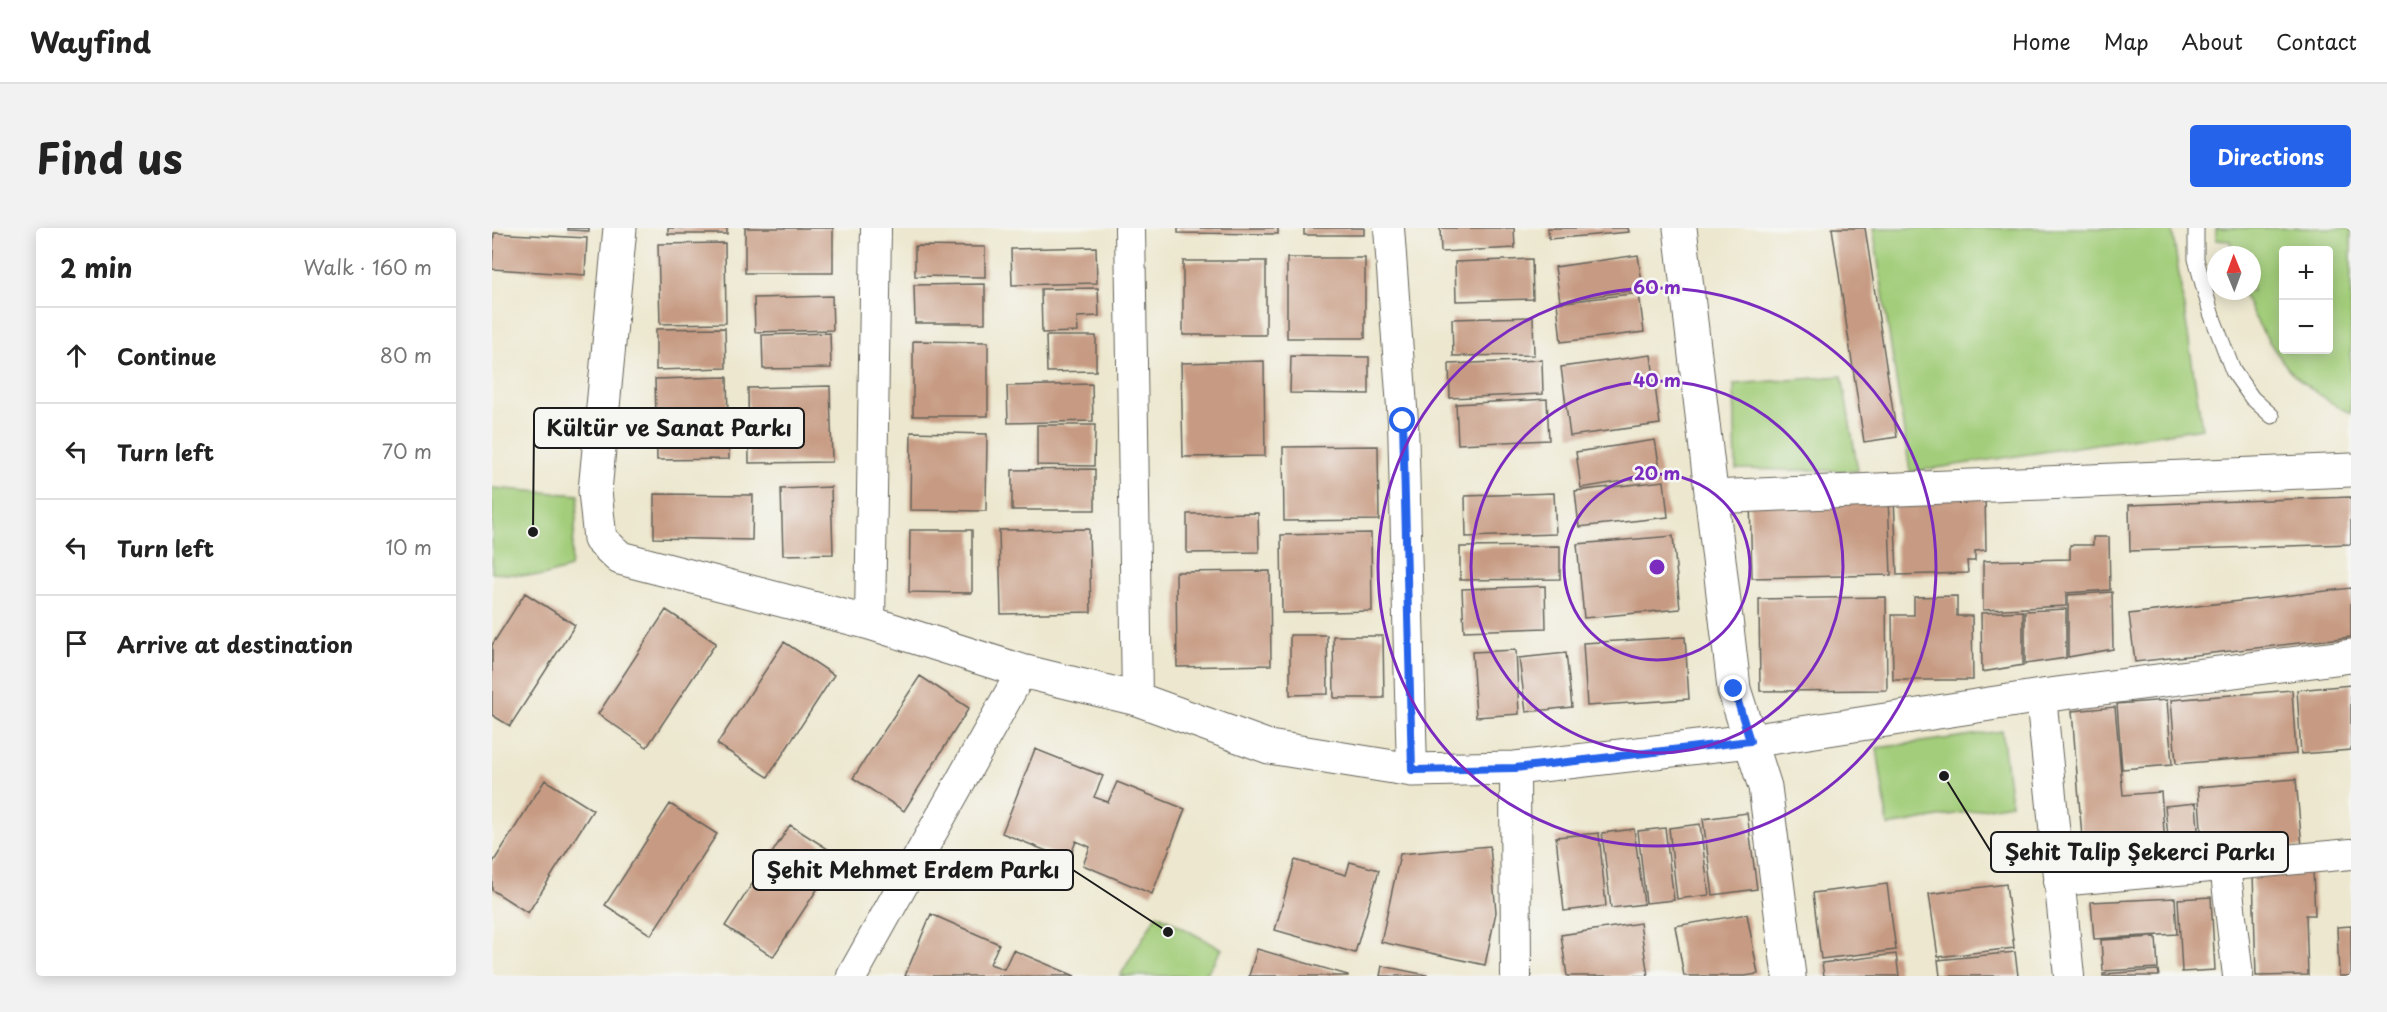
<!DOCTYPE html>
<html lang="en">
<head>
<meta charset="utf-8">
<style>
	:root { --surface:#fff; --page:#f2f2f2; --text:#222; --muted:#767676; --line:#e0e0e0; --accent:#2563eb }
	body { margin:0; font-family:"Playpen Sans",sans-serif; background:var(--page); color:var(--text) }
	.controls { position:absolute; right:18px; top:18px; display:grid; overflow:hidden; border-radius:6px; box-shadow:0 3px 15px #0003 }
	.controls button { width:54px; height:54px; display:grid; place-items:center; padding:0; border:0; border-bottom:2px solid var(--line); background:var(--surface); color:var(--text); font:30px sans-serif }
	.compass { position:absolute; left:1715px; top:18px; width:54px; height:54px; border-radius:50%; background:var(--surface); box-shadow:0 3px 15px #0003; rotate:359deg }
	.stop { position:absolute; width:18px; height:18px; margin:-14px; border:4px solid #2563eb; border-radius:50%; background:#fff }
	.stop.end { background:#2563eb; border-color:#fff; box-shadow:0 2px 6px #0008 }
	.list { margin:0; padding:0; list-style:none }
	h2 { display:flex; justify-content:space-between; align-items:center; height:78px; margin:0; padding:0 24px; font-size:26px }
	h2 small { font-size:20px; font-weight:400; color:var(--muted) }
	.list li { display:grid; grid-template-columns:39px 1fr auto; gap:18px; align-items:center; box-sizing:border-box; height:96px; padding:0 24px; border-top:2px solid var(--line) }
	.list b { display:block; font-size:22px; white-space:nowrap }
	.list em { font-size:20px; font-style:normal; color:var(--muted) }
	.icon { flex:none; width:33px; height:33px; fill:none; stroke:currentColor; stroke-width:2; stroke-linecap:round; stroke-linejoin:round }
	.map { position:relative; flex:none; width:1859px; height:748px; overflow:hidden; border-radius:6px }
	header { display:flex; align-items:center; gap:36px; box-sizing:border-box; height:84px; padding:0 30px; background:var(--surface); border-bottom:2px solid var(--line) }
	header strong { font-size:28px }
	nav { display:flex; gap:33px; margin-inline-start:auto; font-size:21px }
	.intro { display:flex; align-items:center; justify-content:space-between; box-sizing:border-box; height:144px; padding:0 36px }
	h1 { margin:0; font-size:42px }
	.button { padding:15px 27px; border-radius:6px; background:var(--accent); color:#fff; font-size:21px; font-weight:700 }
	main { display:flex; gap:36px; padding:0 36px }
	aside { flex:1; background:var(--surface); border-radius:6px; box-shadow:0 3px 15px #0003 }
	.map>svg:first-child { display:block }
	.green { fill:#a3cd7a; stroke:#60744b; stroke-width:1.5; fill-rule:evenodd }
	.building { fill:#c79b83 }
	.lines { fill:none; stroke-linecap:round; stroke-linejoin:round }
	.lane-casing { stroke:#65635a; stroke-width:17 }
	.street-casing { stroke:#65635a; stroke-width:32 }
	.secondary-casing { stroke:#65635a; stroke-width:35 }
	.lane { stroke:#fff; stroke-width:15 }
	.street { stroke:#fff; stroke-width:30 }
	.secondary { stroke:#fff; stroke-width:33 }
	.route { stroke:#2563eb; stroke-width:8 }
	.ring { fill:none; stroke:#7b2cbf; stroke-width:3 }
	.centre { fill:#7b2cbf; stroke:#f6f6f2; stroke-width:3 }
	.ring-label { font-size:18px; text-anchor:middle; font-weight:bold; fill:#7b2cbf; stroke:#f6f6f2; stroke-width:5; stroke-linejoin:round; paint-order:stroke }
	.leader { fill:none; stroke:#1c1c1c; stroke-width:2 }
	.callout-dot { fill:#1c1c1c; stroke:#f6f6f2; stroke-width:2 }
	.callout { fill:#f6f6f2; stroke:#1c1c1c; stroke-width:2 }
	.callout-label { font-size:22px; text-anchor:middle; font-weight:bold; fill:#1c1c1c }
</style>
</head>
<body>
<header>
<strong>Wayfind</strong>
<nav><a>Home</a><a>Map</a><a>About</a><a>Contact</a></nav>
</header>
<div class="intro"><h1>Find us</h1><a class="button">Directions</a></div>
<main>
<aside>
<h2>2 min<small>Walk · 160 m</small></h2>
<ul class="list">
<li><svg class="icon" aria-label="ahead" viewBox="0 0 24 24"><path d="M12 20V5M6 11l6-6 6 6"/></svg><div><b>Continue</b></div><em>80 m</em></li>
<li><svg class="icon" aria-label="left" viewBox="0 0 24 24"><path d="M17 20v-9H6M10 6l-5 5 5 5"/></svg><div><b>Turn left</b></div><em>70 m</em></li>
<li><svg class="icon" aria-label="left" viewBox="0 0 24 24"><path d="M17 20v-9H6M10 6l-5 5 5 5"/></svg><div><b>Turn left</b></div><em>10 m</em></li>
<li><svg class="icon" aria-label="arrive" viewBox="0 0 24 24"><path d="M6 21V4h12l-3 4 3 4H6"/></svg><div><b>Arrive at destination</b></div></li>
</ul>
</aside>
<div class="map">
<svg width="1859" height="748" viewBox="0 0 1859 748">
	<rect width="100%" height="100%" fill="#f6f6f2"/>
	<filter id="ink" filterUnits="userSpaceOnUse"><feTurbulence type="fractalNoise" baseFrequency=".0167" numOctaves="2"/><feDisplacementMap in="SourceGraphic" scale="12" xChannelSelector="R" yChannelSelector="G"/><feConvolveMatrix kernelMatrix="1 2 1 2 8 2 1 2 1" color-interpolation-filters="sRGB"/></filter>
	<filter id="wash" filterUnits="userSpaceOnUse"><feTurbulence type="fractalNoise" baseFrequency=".008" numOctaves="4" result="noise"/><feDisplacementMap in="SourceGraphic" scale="24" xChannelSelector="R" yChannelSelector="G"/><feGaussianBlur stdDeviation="1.35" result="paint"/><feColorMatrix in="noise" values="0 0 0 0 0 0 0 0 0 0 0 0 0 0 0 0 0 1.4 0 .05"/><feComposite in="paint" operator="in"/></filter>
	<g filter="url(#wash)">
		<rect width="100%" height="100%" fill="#ece7ce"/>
		<path class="green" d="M 1381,0 L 1680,0 L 1710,200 L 1418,244 Z
			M 1724,0 L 1859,0 L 1859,185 C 1844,180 1805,152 1795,139 C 1778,117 1761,89 1750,63 L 1760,63 L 1760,27 L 1741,27 L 1738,13 L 1724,12 ZM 1792,22 L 1836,22 L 1836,122 L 1792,122 Z
			M 1350,148 L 1366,243 L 1244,241 L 1242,156 Z
			M 0,260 L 87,267 L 78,340 L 51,348 L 0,345 Z
			M 1510,503 L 1519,576 L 1396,598 L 1385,520 Z
			M 665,686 L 730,721 L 713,748 L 628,748 Z"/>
		<g id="blocks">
			<path class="building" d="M 76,0 L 97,0 L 97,3 L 76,2 Z
				M 176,0 L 235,0 L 235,6 L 176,6 Z
				M 253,0 L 341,0 L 341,45 L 253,45 Z
				M 686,0 L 786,0 L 786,6 L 686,5 Z
				M 812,0 L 872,0 L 872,7 L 812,7 Z
				M 948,0 L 1022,0 L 1023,20 L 949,24 Z
				M 1056,0 L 1136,0 L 1137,4 L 1057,11 Z
				M 1340,0 L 1373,0 L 1405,209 L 1372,214 Z
				M 2,5 L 95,10 L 93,47 L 0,41 Z
				M 233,15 L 234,95 L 168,96 L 166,16 Z
				M 423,18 L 493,19 L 493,49 L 423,48 Z
				M 604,19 L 605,55 L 520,57 L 519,21 Z
				M 1146,27 L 1151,61 L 1068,73 L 1063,39 Z
				M 795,30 L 873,30 L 873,110 L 795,110 Z
				M 1040,31 L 1041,71 L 964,73 L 963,34 Z
				M 691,33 L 774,33 L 774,107 L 691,107 Z
				M 493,56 L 493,95 L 423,95 L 422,57 Z
				M 606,60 L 607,88 L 585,89 L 586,104 L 550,105 L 549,61 Z
				M 1147,65 L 1152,104 L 1069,114 L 1065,75 Z
				M 340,68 L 341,102 L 263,104 L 262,70 Z
				M 1041,89 L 1042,127 L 961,128 L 960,91 Z
				M 233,100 L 234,140 L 164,142 L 164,101 Z
				M 338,105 L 339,140 L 271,141 L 270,107 Z
				M 554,108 L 604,108 L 604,143 L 555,144 Z
				M 421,113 L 496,114 L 496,188 L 421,188 Z
				M 1159,127 L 1168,196 L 1078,208 L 1069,139 Z
				M 799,128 L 877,129 L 877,166 L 798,165 Z
				M 1050,132 L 1051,166 L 958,170 L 957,136 Z
				M 772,133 L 773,228 L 691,229 L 689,135 Z
				M 235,149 L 237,231 L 165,232 L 163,151 Z
				M 600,156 L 601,193 L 516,195 L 515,158 Z
				M 338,158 L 340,234 L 257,235 L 256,160 Z
				M 1055,171 L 1057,212 L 966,216 L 964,176 Z
				M 545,197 L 603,197 L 602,238 L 545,237 Z
				M 419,204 L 495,206 L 494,283 L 418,282 Z
				M 1163,212 L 1169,247 L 1089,260 L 1084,224 Z
				M 886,218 L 887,292 L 792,293 L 791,219 Z
				M 603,241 L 603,282 L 520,282 L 520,242 Z
				M 1172,253 L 1176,289 L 1087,299 L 1083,263 Z
				M 339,259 L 341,326 L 291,327 L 289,261 Z
				M 1062,265 L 1064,306 L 974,309 L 973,268 Z
				M 162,266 L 261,267 L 260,312 L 162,310 Z
				M 1493,266 L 1494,322 L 1483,323 L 1483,333 L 1475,333 L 1476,345 L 1405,347 L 1402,267 Z
				M 1396,267 L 1399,347 L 1260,350 L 1258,271 Z
				M 1859,269 L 1859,316 L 1638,323 L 1637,277 Z
				M 766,285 L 767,324 L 695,325 L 695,286 Z
				M 597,301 L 599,384 L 509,386 L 507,302 Z
				M 418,302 L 480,302 L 480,365 L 417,364 Z
				M 879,305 L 880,383 L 790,385 L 789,307 Z
				M 1181,308 L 1188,381 L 1092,390 L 1085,316 Z
				M 1601,309 L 1617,309 L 1618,362 L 1574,365 L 1574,378 L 1491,382 L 1491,333 L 1578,331 L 1578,317 L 1601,317 Z
				M 1068,318 L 1068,351 L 968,352 L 968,319 Z
				M 778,343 L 779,437 L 685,439 L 684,344 Z
				M 1053,358 L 1054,400 L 972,403 L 970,361 Z
				M 1859,360 L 1859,409 L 1643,434 L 1637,386 Z
				M 1620,364 L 1621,421 L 1576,429 L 1576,367 Z
				M 33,365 L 83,397 L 18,498 L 0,487 L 0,417 Z
				M 1465,368 L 1465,388 L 1480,388 L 1481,452 L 1401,452 L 1400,387 L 1422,387 L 1422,369 Z
				M 1394,369 L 1395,462 L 1268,463 L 1267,371 Z
				M 1574,381 L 1574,430 L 1533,436 L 1533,383 Z
				M 174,382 L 224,415 L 155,519 L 106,486 Z
				M 1531,383 L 1531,437 L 1490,444 L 1489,385 Z
				M 798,407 L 835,407 L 836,466 L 798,467 Z
				M 841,408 L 891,408 L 892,470 L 842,470 Z
				M 1193,409 L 1197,471 L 1095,478 L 1091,415 Z
				M 292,414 L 342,447 L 276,549 L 225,516 Z
				M 1024,422 L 1027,486 L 984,489 L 980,424 Z
				M 1074,425 L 1080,479 L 1034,484 L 1027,430 Z
				M 428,448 L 477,480 L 412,583 L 361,550 Z
				M 1859,457 L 1859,522 L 1809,526 L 1805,462 Z
				M 1800,462 L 1804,526 L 1684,536 L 1679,472 Z
				M 1675,472 L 1680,537 L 1630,541 L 1625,476 Z
				M 1623,479 L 1631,567 L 1669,564 L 1674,628 L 1592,635 L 1580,483 Z
				M 543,521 L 611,548 L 602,569 L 616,574 L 625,554 L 693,581 L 660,666 L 591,637 L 598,619 L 584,613 L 577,632 L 510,605 Z
				M 1804,551 L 1810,619 L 1711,627 L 1706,559 Z
				M 53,552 L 101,582 L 36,685 L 0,662 L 0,636 Z
				M 1704,575 L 1708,627 L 1678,630 L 1673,578 Z
				M 178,576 L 225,606 L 159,707 L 113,677 Z
				M 1255,585 L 1265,661 L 1221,667 L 1211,591 Z
				M 1208,596 L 1217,667 L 1185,671 L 1177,600 Z
				M 298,597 L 347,628 L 281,729 L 233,698 Z
				M 1173,600 L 1182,672 L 1154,675 L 1146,603 Z
				M 1142,601 L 1152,676 L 1119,680 L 1110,605 Z
				M 1107,605 L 1114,678 L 1072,683 L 1064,609 Z
				M 998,618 L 1004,684 L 993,737 L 889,714 L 908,626 Z
				M 803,632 L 854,647 L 858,634 L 887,642 L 863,725 L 783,702 Z
				M 1821,643 L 1823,687 L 1814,687 L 1816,747 L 1764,748 L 1761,645 Z
				M 1395,656 L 1404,722 L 1329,731 L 1321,665 Z
				M 1514,656 L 1522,720 L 1446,729 L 1437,666 Z
				M 1719,669 L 1723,742 L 1690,744 L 1686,671 Z
				M 1683,670 L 1685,706 L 1602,711 L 1599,674 Z
				M 439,686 L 507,716 L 498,736 L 512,741 L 521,722 L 583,748 L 413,748 Z
				M 1255,686 L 1266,746 L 1253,748 L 1192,748 L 1183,698 Z
				M 1148,695 L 1156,748 L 1075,748 L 1069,707 Z
				M 1859,698 L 1859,748 L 1847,748 L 1845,699 Z
				M 1664,709 L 1666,740 L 1611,743 L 1609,712 Z
				M 765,721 L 856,747 L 856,748 L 757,748 Z
				M 1523,724 L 1526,748 L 1448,748 L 1446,732 Z
				M 1404,726 L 1407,748 L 1332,748 L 1330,735 Z
				M 890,738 L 935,747 L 935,748 L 888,748 Z
				M 1666,742 L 1667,748 L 1611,748 L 1611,746 Z"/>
		</g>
	</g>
	<g filter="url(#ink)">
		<use href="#blocks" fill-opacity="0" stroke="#65635a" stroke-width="1.5"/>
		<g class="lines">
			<g class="lane-casing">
				<path id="lane" d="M 1704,0 L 1704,31 L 1719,85 L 1741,143 L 1760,170 L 1780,188"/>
			</g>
			<g class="street-casing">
				<path id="street" d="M 638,0 L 645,471
					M 897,0 L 911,193 L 920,542
					M 378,395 L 384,0
					M 1549,468 L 1577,748
					M 1023,540 L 1024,748
					M 1733,638 L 1746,748
					M 1567,653 L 1859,626
					M 360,748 L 530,443"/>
			</g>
			<g class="secondary-casing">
				<path id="secondary" d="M 128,0 L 103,263 L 108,311 L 128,330 L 378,395 L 530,443 L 645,471 L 777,519 L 920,542 L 1023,540 L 1258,513 L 1549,468 L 1859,428
					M 1188,0 L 1240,442 L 1242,461 L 1273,559 L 1297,748
					M 1219,269 L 1859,242"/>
			</g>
			<use href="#lane" class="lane"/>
			<use href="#street" class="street"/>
			<use href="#secondary" class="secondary"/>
		</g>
	</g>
	<g class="lines" filter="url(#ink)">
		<path class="route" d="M 911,193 L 920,542 L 1023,540 L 1258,513 L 1242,461"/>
	</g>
	<g class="ring">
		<circle cx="1165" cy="339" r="93"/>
		<circle cx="1165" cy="339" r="186"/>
		<circle cx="1165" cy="339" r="279"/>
	</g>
	<circle cx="1165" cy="339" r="9" class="centre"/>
	<g class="ring-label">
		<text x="1165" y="66">60 m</text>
		<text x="1165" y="159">40 m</text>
		<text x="1165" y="252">20 m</text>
	</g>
	<path class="leader" d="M41 304L42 200M1452 548L1499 624M676 704L581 642"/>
	<g class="callout-dot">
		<circle cx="41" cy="304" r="6"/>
		<circle cx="1452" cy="548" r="6"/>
		<circle cx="676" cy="704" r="6"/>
	</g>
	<g class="callout">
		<rect x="42" y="180" width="270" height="40" rx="6"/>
		<rect x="1499" y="604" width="297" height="40" rx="6"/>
		<rect x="261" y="622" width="320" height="40" rx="6"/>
	</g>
	<g class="callout-label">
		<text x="177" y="208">Kültür ve Sanat Parkı</text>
		<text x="1648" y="632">Şehit Talip Şekerci Parkı</text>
		<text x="421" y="650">Şehit Mehmet Erdem Parkı</text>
	</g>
</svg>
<div class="controls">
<button>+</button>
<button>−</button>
</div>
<svg class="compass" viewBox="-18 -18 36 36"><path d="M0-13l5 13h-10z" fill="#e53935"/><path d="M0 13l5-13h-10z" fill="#767676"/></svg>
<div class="stop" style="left:911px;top:193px"></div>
<div class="stop end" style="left:1242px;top:461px"></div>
</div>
</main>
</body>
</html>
